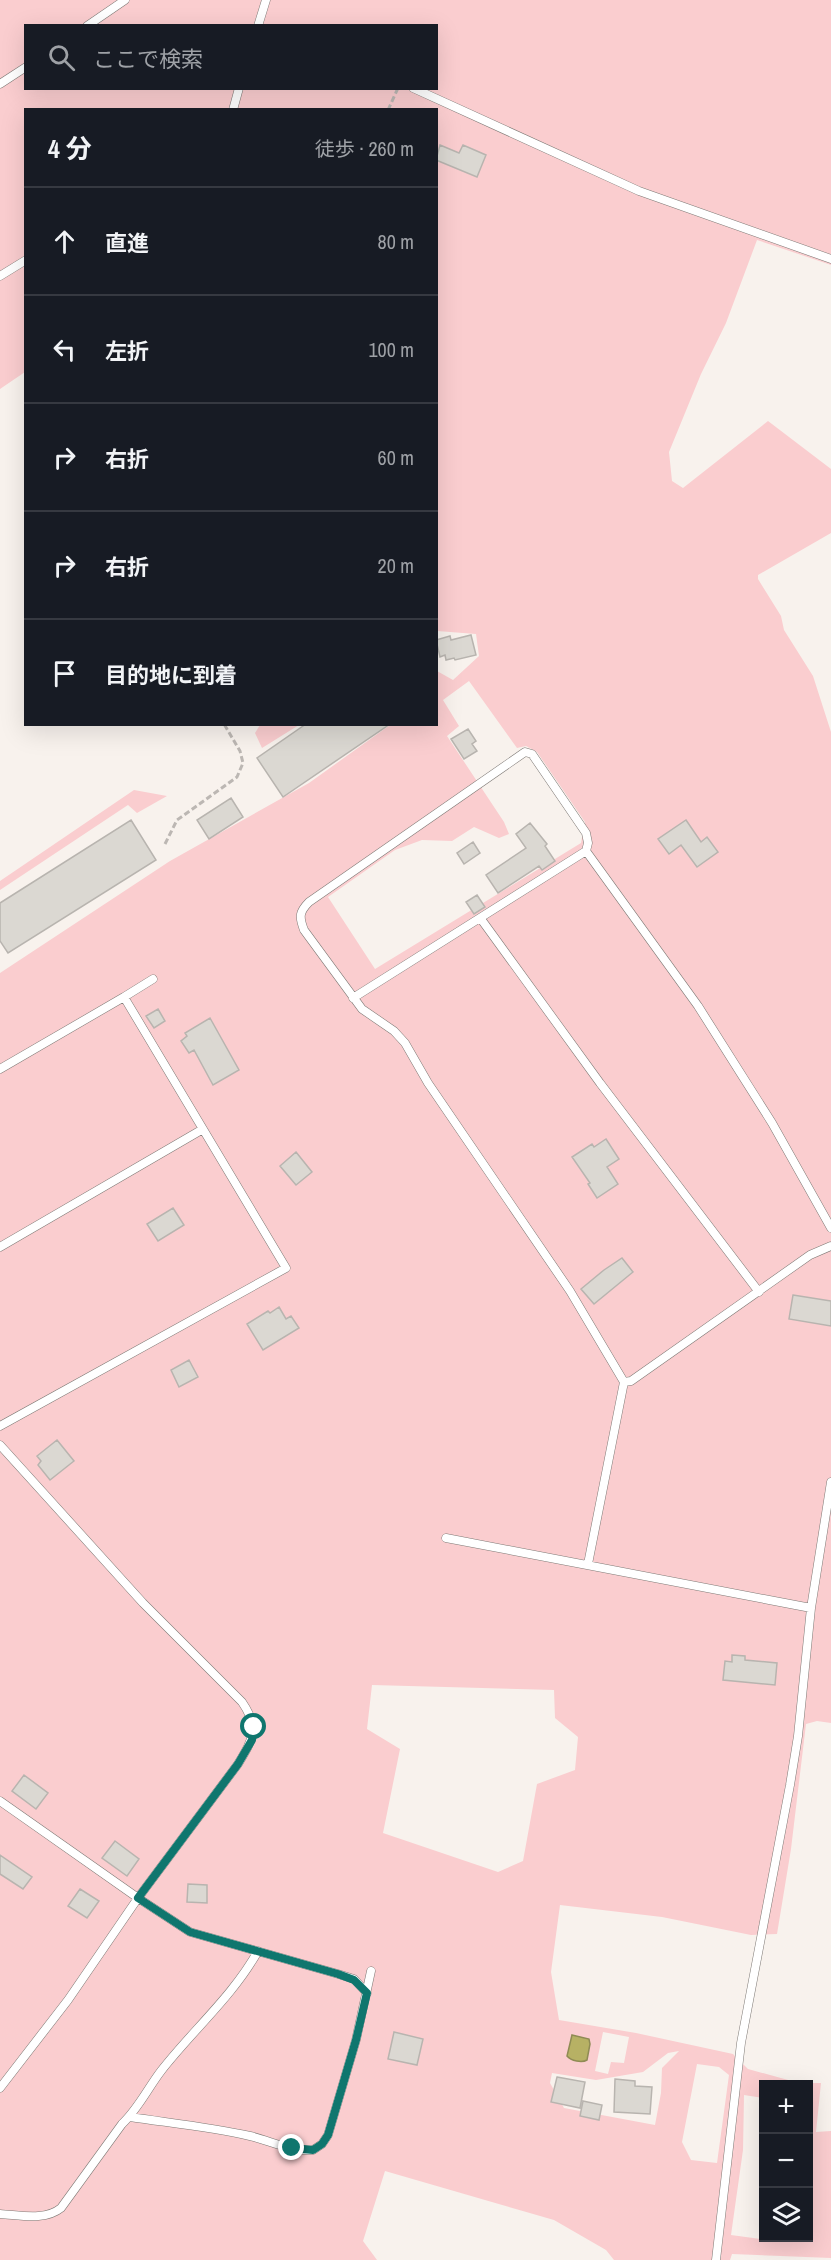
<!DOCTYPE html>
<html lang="ja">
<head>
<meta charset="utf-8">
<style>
	:root { --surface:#171b24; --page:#242831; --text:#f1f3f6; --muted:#9ea1a6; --line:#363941 }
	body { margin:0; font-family:"Archivo Narrow","Noto Sans JP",sans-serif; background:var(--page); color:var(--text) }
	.controls { position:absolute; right:18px; bottom:18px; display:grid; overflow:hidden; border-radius:0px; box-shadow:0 6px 24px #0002 }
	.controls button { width:54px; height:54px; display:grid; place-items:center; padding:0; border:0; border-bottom:2px solid var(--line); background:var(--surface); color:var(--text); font:30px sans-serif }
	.stop { position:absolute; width:18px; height:18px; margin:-14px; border:4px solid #0f766e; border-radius:50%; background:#fff }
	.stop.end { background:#0f766e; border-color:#fff; box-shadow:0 2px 6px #0008 }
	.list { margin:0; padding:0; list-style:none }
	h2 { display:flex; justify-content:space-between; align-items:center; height:78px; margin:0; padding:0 24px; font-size:26px }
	h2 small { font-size:20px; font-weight:400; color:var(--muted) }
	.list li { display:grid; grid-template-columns:39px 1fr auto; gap:18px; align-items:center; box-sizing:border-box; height:108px; padding:0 24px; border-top:2px solid var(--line) }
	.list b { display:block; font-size:22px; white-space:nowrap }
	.list em { font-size:20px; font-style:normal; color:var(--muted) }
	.icon { flex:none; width:33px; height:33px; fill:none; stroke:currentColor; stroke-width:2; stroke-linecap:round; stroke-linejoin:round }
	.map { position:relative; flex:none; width:831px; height:2260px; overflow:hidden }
	.search { position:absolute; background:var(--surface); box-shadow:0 6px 24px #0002; left:24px; top:24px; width:414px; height:66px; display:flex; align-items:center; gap:15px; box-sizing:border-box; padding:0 21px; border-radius:0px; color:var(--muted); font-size:22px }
	.panel { position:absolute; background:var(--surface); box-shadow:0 6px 24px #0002; left:24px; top:108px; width:414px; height:618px; border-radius:0px }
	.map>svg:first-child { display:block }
	.green { fill:#facdcf; fill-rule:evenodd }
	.water { fill:#b7b164; stroke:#8f8b54; stroke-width:1.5 }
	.building { fill:#dbd8d2; stroke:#b8b4af; stroke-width:1.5 }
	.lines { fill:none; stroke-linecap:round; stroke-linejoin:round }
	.service-casing { stroke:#7e7975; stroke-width:9 }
	.path { stroke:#bcb7b3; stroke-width:3; stroke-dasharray:6 3; stroke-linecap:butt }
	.service { stroke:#fff; stroke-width:8 }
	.route { stroke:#0f766e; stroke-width:8 }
</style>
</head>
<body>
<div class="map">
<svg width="831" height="2260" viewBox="0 0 831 2260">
	<rect width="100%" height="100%" fill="#f8f2ed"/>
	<path class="green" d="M 0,0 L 831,0 L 831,265 L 757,240 L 726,323 L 701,374 L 669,452 L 672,481 L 683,488 L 768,421 L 831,469 L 831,533 L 758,575 L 758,579 L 781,616 L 784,630 L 813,676 L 831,732 L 831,1723 L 817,1721 L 806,1724 L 791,1849 L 777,1934 L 751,1935 L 662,1917 L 560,1905 L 551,1972 L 559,2020 L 636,2033 L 733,2054 L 748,2069 L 799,2083 L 821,2083 L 816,2132 L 831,2131 L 831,2258 L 732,2254 L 730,2260 L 614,2260 L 606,2250 L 554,2220 L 385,2171 L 363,2241 L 377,2260 L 0,2260 L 0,973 L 170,861 L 309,783 L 390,725 L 436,724 L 437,671 L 453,680 L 479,656 L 476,634 L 437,631 L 436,110 L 26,110 L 25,372 L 0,389 ZM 26,26 L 436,26 L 436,88 L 26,88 ZM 469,681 L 517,748 L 526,746 L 537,752 L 585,822 L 581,843 L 375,969 L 328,897 L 395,850 L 422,840 L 452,841 L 474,827 L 499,838 L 509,834 L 504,822 L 447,736 L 459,726 L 443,700 ZM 372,1685 L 554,1690 L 555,1718 L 578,1737 L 575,1770 L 537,1784 L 523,1861 L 498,1872 L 383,1833 L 400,1749 L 367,1729 ZM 603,2032 L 629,2037 L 624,2063 L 611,2062 L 608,2074 L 595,2071 ZM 679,2051 L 662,2068 L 661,2093 L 655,2125 L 564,2108 L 550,2083 L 552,2073 L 596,2080 L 643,2072 L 668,2053 ZM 697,2064 L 719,2067 L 729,2075 L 717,2163 L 691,2160 L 682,2142 ZM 764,2084 L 808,2084 L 808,2238 L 775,2238 L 774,2241 L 731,2235 L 743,2150 L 744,2095 L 763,2098 Z
		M 260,725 L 299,725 L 262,748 L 255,733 Z
		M 134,790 L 167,796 L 137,813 L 128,805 L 0,890 L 0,881 Z"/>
	<path class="water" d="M 572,2035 L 589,2039 L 590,2044 L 587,2060 C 582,2063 571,2061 567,2056 Z"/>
	<path class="building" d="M 440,145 L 459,153 L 463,145 L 486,155 L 477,177 L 436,160 Z
		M 471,635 L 476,655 L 455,660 L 454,658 L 446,660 L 445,655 L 440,657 L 436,640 L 450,636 L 451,640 Z
		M 306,724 L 390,724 L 283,797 L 257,758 Z
		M 468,729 L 476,741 L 472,744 L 477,751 L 464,759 L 451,739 Z
		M 231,798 L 243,817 L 209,839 L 197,820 Z
		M 131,820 L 156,860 L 8,953 L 0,941 L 0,903 Z
		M 686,820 L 701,842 L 707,837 L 718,852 L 697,867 L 681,845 L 669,854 L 658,839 Z
		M 530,823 L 547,844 L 545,846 L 555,861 L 542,870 L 539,866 L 498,893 L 486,875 L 526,848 L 516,834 Z
		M 473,842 L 480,853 L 464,864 L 457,853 Z
		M 477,895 L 485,907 L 474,914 L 466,902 Z
		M 158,1009 L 165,1021 L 154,1028 L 146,1016 Z
		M 210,1018 L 239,1070 L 213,1085 L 194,1050 L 189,1053 L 181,1041 L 187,1036 L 185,1033 Z
		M 606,1139 L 619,1159 L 607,1167 L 618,1184 L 597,1198 L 588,1184 L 590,1183 L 572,1157 L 592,1144 L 594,1147 Z
		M 296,1152 L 312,1172 L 296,1185 L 280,1166 Z
		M 173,1208 L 184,1225 L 158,1241 L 147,1224 Z
		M 622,1258 L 633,1272 L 594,1304 L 581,1289 L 604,1270 Z
		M 793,1295 L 831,1301 L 831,1326 L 789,1319 Z
		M 279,1307 L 286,1319 L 291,1316 L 299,1328 L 263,1350 L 247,1324 L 268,1311 L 270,1313 Z
		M 189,1360 L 198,1377 L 179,1387 L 171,1370 Z
		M 57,1440 L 74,1461 L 50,1480 L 38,1465 L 41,1461 L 37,1456 Z
		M 732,1655 L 745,1656 L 745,1660 L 777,1663 L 775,1685 L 723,1680 L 725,1661 L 732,1662 Z
		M 24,1775 L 48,1793 L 36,1809 L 12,1791 Z
		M 115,1841 L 139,1859 L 127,1876 L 102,1858 Z
		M 0,1855 L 32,1877 L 23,1889 L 0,1874 Z
		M 188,1884 L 207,1885 L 207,1903 L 187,1902 Z
		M 80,1889 L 99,1901 L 87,1918 L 68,1906 Z
		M 394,2032 L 423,2039 L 417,2065 L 388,2059 Z
		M 557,2077 L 585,2082 L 580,2108 L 551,2102 Z
		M 615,2079 L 635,2081 L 635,2086 L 652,2087 L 650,2114 L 614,2112 Z
		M 583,2101 L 602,2105 L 599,2120 L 580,2116 Z"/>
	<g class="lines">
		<g class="service-casing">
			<path id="service" d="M 87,26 L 125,0
				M 258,26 L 266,0
				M 0,84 L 26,67
				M 413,88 L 639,191 L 831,259
				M 233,110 L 239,88
				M 0,276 L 26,260
				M 586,851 L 698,1006 L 772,1123 L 831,1228
				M 481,919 L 600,1083 L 759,1292
				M 124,997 L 153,979
				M 353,998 L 586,851 L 588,843 L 586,833 L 532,754 L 525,752 L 309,902 C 299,912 299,917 304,930 L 362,1009 L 394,1031 L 405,1043 L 428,1083 L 570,1291 L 624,1382 L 588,1564
				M 0,1069 L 124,997 L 286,1268 L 0,1426
				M 0,1247 L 203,1129
				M 624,1382 L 631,1381 L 810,1255 L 831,1246
				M 0,1445 L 143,1603 L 242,1702 C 260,1728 253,1739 238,1764 L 138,1898 L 68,2000 L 0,2088
				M 446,1538 L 811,1608
				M 0,1801 L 138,1898 L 190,1932 L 338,1974 L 354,1979 L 367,1993
				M 130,2117 C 170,2123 211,2127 250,2136 C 271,2141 292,2152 313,2150 L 322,2144 L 328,2135 L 356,2040 L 371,1971
				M 0,2214 C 20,2215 45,2221 61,2208 L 122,2124 C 138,2109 148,2088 161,2071 C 192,2031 233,1996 258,1951
				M 716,2260 L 741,2043 L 790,1785 L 798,1736 L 811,1608 L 831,1482"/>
		</g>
		<path class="path" d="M 388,110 L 398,88
			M 165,844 L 177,820 L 237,777 L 243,763 L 240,751 L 224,724"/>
		<use href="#service" class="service"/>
	</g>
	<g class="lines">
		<path class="route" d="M 254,1727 L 252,1740 L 238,1764 L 138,1898 L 190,1932 L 338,1974 L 354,1980 L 367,1993 L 356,2040 L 328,2135 L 322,2144 L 313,2150 L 292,2148"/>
	</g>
</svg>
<div class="controls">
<button>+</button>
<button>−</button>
<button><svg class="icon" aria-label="layers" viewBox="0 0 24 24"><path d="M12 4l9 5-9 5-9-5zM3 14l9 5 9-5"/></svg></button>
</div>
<div class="stop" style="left:254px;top:1727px"></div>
<div class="stop end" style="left:292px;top:2148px"></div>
<div class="search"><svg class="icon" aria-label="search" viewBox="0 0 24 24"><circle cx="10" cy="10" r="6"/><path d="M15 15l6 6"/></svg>ここで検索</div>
<section class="panel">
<h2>4 分<small>徒歩 · 260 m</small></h2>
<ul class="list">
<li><svg class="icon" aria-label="ahead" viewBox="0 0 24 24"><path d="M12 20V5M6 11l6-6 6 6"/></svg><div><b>直進</b></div><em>80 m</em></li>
<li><svg class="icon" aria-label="left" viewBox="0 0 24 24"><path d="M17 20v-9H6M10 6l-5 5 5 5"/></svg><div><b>左折</b></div><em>100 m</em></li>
<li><svg class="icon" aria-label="right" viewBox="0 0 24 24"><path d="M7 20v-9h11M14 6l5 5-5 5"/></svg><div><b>右折</b></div><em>60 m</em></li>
<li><svg class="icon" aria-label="right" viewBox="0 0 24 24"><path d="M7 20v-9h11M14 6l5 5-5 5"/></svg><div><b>右折</b></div><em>20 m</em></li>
<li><svg class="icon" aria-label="arrive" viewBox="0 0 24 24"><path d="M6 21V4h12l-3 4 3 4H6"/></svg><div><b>目的地に到着</b></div></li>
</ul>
</section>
</div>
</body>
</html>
